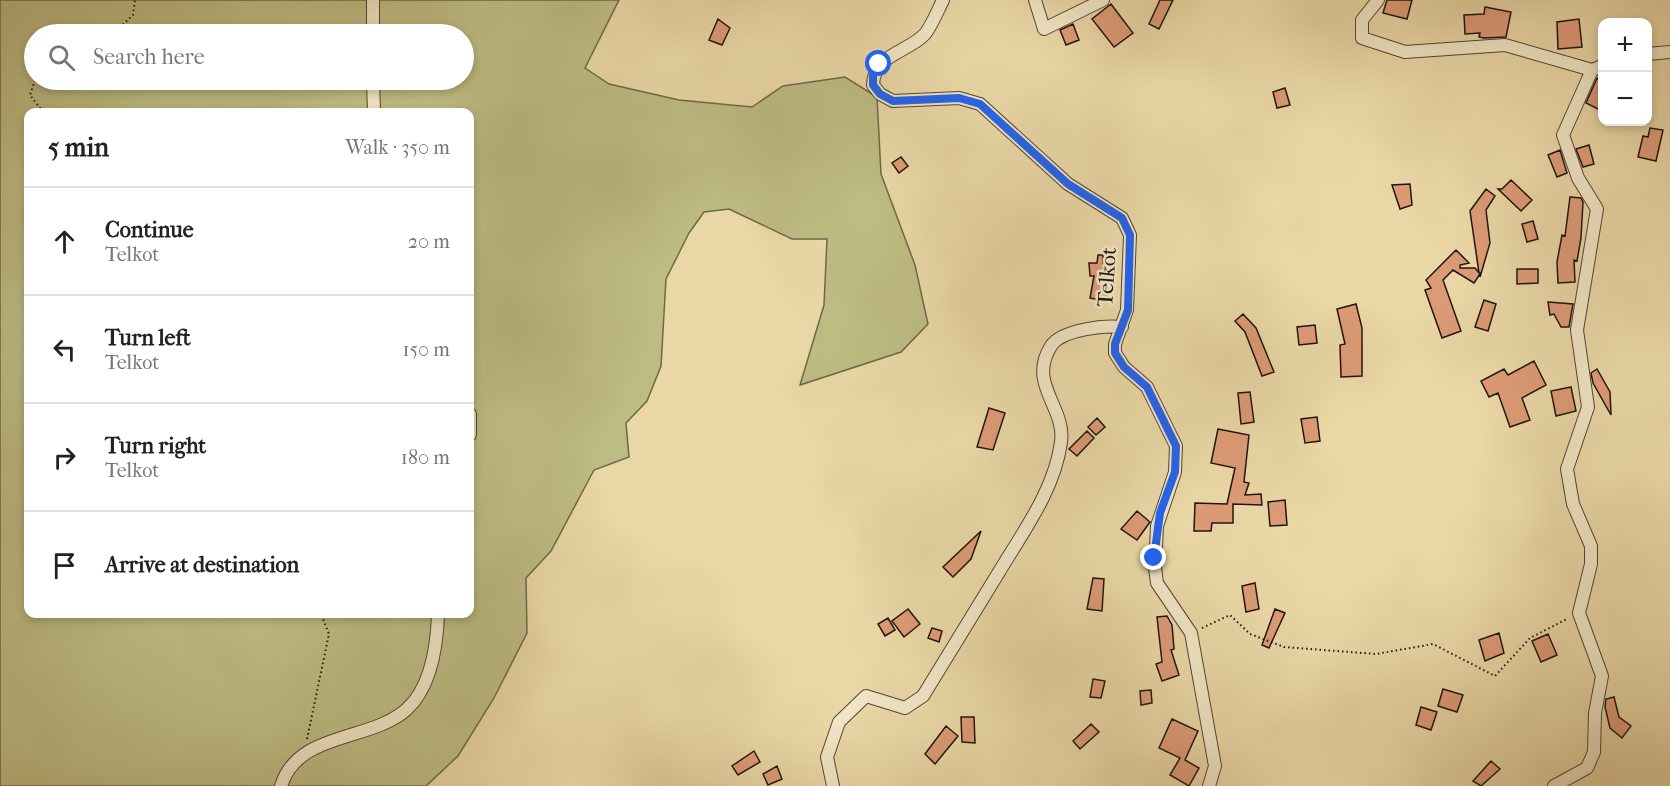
<!DOCTYPE html>
<html lang="en">
<head>
<meta charset="utf-8">
<style>
	:root { --surface:#fff; --page:#f2f2f2; --text:#222; --muted:#767676; --line:#e0e0e0 }
	body { margin:0; font-family:"IM FELL French Canon",serif; background:var(--page); color:var(--text) }
	.controls { position:absolute; right:18px; top:18px; display:grid; overflow:hidden; border-radius:12px; box-shadow:0 3px 9px #0003 }
	.controls button { width:54px; height:54px; display:grid; place-items:center; padding:0; border:0; border-bottom:2px solid var(--line); background:var(--surface); color:var(--text); font:30px sans-serif }
	.stop { position:absolute; width:18px; height:18px; margin:-14px; border:4px solid #2563eb; border-radius:50%; background:#fff }
	.stop.end { background:#2563eb; border-color:#fff; box-shadow:0 2px 6px #0008 }
	.list { margin:0; padding:0; list-style:none }
	h2 { display:flex; justify-content:space-between; align-items:center; height:78px; margin:0; padding:0 24px; font-size:26px }
	h2 small { font-size:20px; font-weight:400; color:var(--muted) }
	.list li { display:grid; grid-template-columns:39px 1fr auto; gap:18px; align-items:center; box-sizing:border-box; height:108px; padding:0 24px; border-top:2px solid var(--line) }
	.list b { display:block; font-size:22px; white-space:nowrap }
	.list p { margin:0; font-size:20px; white-space:nowrap; color:var(--muted) }
	.list em { font-size:20px; font-style:normal; color:var(--muted) }
	.icon { flex:none; width:33px; height:33px; fill:none; stroke:currentColor; stroke-width:2; stroke-linecap:round; stroke-linejoin:round }
	.map { position:relative; flex:none; width:1670px; height:786px; overflow:hidden }
	.search { position:absolute; background:var(--surface); box-shadow:0 3px 9px #0003; left:24px; top:24px; width:450px; height:66px; display:flex; align-items:center; gap:15px; box-sizing:border-box; padding:0 21px; border-radius:33px; color:var(--muted); font-size:22px }
	.panel { position:absolute; background:var(--surface); box-shadow:0 3px 9px #0003; left:24px; top:108px; width:450px; height:510px; border-radius:12px }
	.map>svg:first-child { display:block }
	.green { fill:#bdbc82; stroke:#6e6848; stroke-width:1.5; fill-rule:evenodd }
	.building { fill:#dc9b76; stroke:#20140e; stroke-width:1.5 }
	.lines { fill:none; stroke-linecap:round; stroke-linejoin:round }
	.minor-casing { stroke:#524534; stroke-width:14 }
	.path { stroke:#20140e; stroke-width:2; stroke-dasharray:1.5 3; stroke-linecap:butt }
	.minor { stroke:#f1e5c5; stroke-width:12 }
	.route { stroke:#2563eb; stroke-width:8 }
	.labels { text-anchor:middle; dominant-baseline:central; stroke-width:5; stroke-linejoin:round; paint-order:stroke }
	.street-label { font-size:22px; fill:#20140e; stroke:#f1e5c5 }
</style>
</head>
<body>
<div class="map">
<svg width="1670" height="786" viewBox="0 0 1670 786">
	<rect width="100%" height="100%" fill="#ead7a6"/>
	<filter id="stains"><feTurbulence type="fractalNoise" baseFrequency=".00333" numOctaves="4"/><feColorMatrix values="0 0 0 0 .2 0 0 0 0 .09 0 0 0 0 .02 0 0 0 .5 -.17"/></filter>
	<radialGradient id="worn" r=".72"><stop offset=".6" stop-color="#630" stop-opacity="0"/><stop offset="1" stop-color="#630" stop-opacity=".3"/></radialGradient>
	<path class="green" d="M 0,0 L 619,0 L 585,68 L 609,84 L 679,100 L 752,107 L 783,86 L 845,77 L 877,97 L 881,174 L 915,265 L 928,324 L 901,352 L 800,385 L 824,305 L 827,239 L 792,239 L 729,209 L 704,212 L 689,233 L 666,279 L 661,366 L 647,401 L 626,423 L 629,457 L 594,470 L 551,551 L 526,578 L 527,633 L 494,698 L 458,756 L 426,786 L 0,786 ZM 34,34 L 464,34 L 464,80 L 34,80 ZM 28,112 L 470,112 L 470,614 L 28,614 Z"/>
	<path class="building" d="M 1160,0 L 1173,0 L 1159,29 L 1149,24 Z
		M 1387,0 L 1412,0 L 1407,19 L 1383,13 Z
		M 1111,4 L 1133,33 L 1114,47 L 1092,19 Z
		M 1485,7 L 1511,12 L 1506,37 L 1484,38 L 1479,37 L 1480,33 L 1465,34 L 1464,15 L 1484,14 Z
		M 718,19 L 730,28 L 722,45 L 709,40 Z
		M 1579,19 L 1582,47 L 1558,49 L 1557,22 Z
		M 1073,24 L 1079,40 L 1066,45 L 1060,30 Z
		M 1597,78 L 1602,81 L 1602,100 L 1598,109 L 1586,103 Z
		M 1285,88 L 1290,105 L 1277,108 L 1273,92 Z
		M 1650,128 L 1663,130 L 1656,161 L 1638,157 L 1643,136 L 1648,137 Z
		M 1589,145 L 1594,164 L 1583,167 L 1576,149 Z
		M 1560,150 L 1567,173 L 1557,177 L 1548,155 Z
		M 901,157 L 908,166 L 899,173 L 892,163 Z
		M 1511,180 L 1532,200 L 1521,211 L 1498,189 L 1502,189 Z
		M 1410,184 L 1412,205 L 1400,209 L 1392,185 Z
		M 1486,189 L 1495,196 L 1486,210 L 1490,243 L 1480,277 L 1480,274 L 1474,283 L 1453,270 L 1443,280 L 1461,331 L 1442,338 L 1425,290 L 1431,288 L 1426,280 L 1456,250 L 1469,263 L 1460,265 L 1460,268 L 1475,268 L 1479,273 L 1470,211 Z
		M 1570,197 L 1581,198 L 1583,202 L 1581,238 L 1577,261 L 1574,260 L 1575,282 L 1558,283 L 1557,262 L 1562,235 L 1565,236 Z
		M 1533,221 L 1538,239 L 1527,242 L 1522,224 Z
		M 1098,255 L 1103,255 L 1104,285 L 1108,286 L 1105,301 L 1090,298 L 1094,276 L 1090,276 L 1089,263 L 1097,263 Z
		M 1517,269 L 1538,269 L 1538,283 L 1517,284 Z
		M 1484,300 L 1496,304 L 1488,331 L 1475,327 Z
		M 1548,302 L 1573,304 L 1569,327 L 1561,327 L 1554,314 L 1550,315 Z
		M 1356,304 L 1362,328 L 1362,376 L 1341,377 L 1340,345 L 1345,344 L 1337,309 Z
		M 1243,314 L 1256,328 L 1274,372 L 1262,376 L 1245,332 L 1235,321 Z
		M 1315,325 L 1317,343 L 1299,345 L 1297,327 Z
		M 1534,361 L 1546,385 L 1522,398 L 1530,420 L 1510,427 L 1498,393 L 1489,397 L 1481,381 L 1504,369 L 1508,375 Z
		M 1597,369 L 1610,392 L 1611,415 L 1593,383 L 1591,373 Z
		M 1571,387 L 1576,411 L 1556,416 L 1551,391 Z
		M 1250,392 L 1254,422 L 1241,424 L 1238,393 Z
		M 989,408 L 1005,413 L 993,450 L 977,447 Z
		M 1317,417 L 1320,441 L 1305,443 L 1301,419 Z
		M 1097,418 L 1105,427 L 1096,435 L 1088,427 Z
		M 1218,429 L 1249,435 L 1244,482 L 1249,483 L 1245,495 L 1261,494 L 1262,505 L 1233,504 L 1233,523 L 1212,523 L 1211,531 L 1194,531 L 1195,503 L 1227,504 L 1235,468 L 1211,463 Z
		M 1087,431 L 1094,438 L 1077,456 L 1069,449 Z
		M 1285,500 L 1287,525 L 1270,526 L 1268,502 Z
		M 1137,511 L 1150,522 L 1137,540 L 1121,529 Z
		M 981,531 L 971,559 L 953,577 L 943,567 Z
		M 1093,578 L 1104,579 L 1102,611 L 1087,609 Z
		M 1255,583 L 1259,609 L 1246,612 L 1242,586 Z
		M 908,609 L 920,624 L 904,637 L 892,621 Z
		M 1275,609 L 1285,613 L 1269,648 L 1262,645 Z
		M 1167,616 L 1172,625 L 1174,649 L 1171,650 L 1179,675 L 1162,681 L 1156,664 L 1162,662 L 1157,617 Z
		M 888,618 L 895,630 L 885,636 L 878,624 Z
		M 932,628 L 942,631 L 939,642 L 928,638 Z
		M 1499,633 L 1504,653 L 1485,661 L 1479,640 Z
		M 1548,634 L 1557,655 L 1541,662 L 1532,641 Z
		M 1093,679 L 1105,681 L 1101,698 L 1090,697 Z
		M 1443,689 L 1463,695 L 1457,712 L 1438,706 Z
		M 1151,690 L 1152,703 L 1141,705 L 1140,691 Z
		M 1614,697 L 1619,717 L 1631,726 L 1622,738 L 1610,728 L 1605,707 L 1606,699 Z
		M 1421,707 L 1437,712 L 1431,730 L 1416,725 Z
		M 961,717 L 974,717 L 975,743 L 962,742 Z
		M 1172,719 L 1198,731 L 1185,760 L 1199,768 L 1189,786 L 1170,775 L 1180,758 L 1159,748 Z
		M 1091,724 L 1099,732 L 1080,749 L 1073,741 Z
		M 946,726 L 958,736 L 935,764 L 925,754 Z
		M 754,751 L 760,762 L 738,775 L 732,766 Z
		M 1491,761 L 1500,769 L 1481,786 L 1473,781 Z
		M 777,766 L 782,779 L 768,785 L 763,774 Z"/>
	<g class="lines">
		<g class="minor-casing">
			<path id="minor" d="M 943,0 C 938,10 932,25 925,34 C 907,53 874,54 873,85 L 880,94 L 893,101 L 959,98 L 980,104 L 1068,184 L 1122,218 L 1130,235 L 1127,310 L 1115,344 L 1115,353 L 1124,367 L 1147,387 L 1176,446 L 1175,472 L 1157,526 L 1155,568 L 1157,583 L 1191,633 L 1215,766 L 1209,786
				M 1035,0 L 1044,29 L 1103,0
				M 1378,0 L 1362,20 L 1362,38 L 1405,52 L 1505,45 L 1592,70
				M 373,34 L 373,0
				M 1648,54 L 1670,52
				M 373,80 L 374,112
				M 470,414 L 470,435
				M 281,786 C 298,731 371,742 407,709 C 432,686 437,645 438,614
				M 833,786 L 827,757 L 839,722 L 866,696 L 905,708 L 923,696 C 948,655 974,613 999,572 C 1023,532 1055,489 1061,442 C 1066,407 1027,384 1051,346 C 1061,330 1104,325 1122,327
				M 1554,786 L 1587,768 L 1594,752 L 1595,713 L 1602,676 L 1579,613 L 1591,564 L 1591,546 L 1573,504 L 1567,469 L 1588,407 L 1577,330 L 1597,209 L 1578,178 L 1563,135 L 1592,70 L 1602,66"/>
		</g>
		<path class="path" d="M 113,34 L 133,15 L 135,0
			M 35,80 L 30,95 L 43,112
			M 1202,628 L 1230,615 L 1250,634 L 1284,647 L 1376,654 L 1433,644 L 1495,676 L 1530,638 L 1567,619
			M 307,739 L 329,634 L 321,614"/>
		<use href="#minor" class="minor"/>
	</g>
	<g class="lines">
		<path class="route" d="M 879,64 L 873,75 L 873,85 L 880,94 L 893,101 L 959,98 L 980,104 L 1068,184 L 1122,218 L 1130,235 L 1128,310 L 1115,344 L 1115,353 L 1124,367 L 1147,387 L 1176,446 L 1175,472 L 1160,513 L 1154,558"/>
	</g>
	<g class="labels">
		<g class="street-label">
			<text transform="translate(1107 277) rotate(-86)">Telkot</text>
		</g>
	</g>
	<rect width="100%" height="100%" filter="url(#stains)"/>
	<rect width="100%" height="100%" fill="url(#worn)"/>
</svg>
<div class="controls">
<button>+</button>
<button>−</button>
</div>
<div class="stop" style="left:879px;top:64px"></div>
<div class="stop end" style="left:1154px;top:558px"></div>
<div class="search"><svg class="icon" aria-label="search" viewBox="0 0 24 24"><circle cx="10" cy="10" r="6"/><path d="M15 15l6 6"/></svg>Search here</div>
<section class="panel">
<h2>5 min<small>Walk · 350 m</small></h2>
<ul class="list">
<li><svg class="icon" aria-label="ahead" viewBox="0 0 24 24"><path d="M12 20V5M6 11l6-6 6 6"/></svg><div><b>Continue</b><p>Telkot</p></div><em>20 m</em></li>
<li><svg class="icon" aria-label="left" viewBox="0 0 24 24"><path d="M17 20v-9H6M10 6l-5 5 5 5"/></svg><div><b>Turn left</b><p>Telkot</p></div><em>150 m</em></li>
<li><svg class="icon" aria-label="right" viewBox="0 0 24 24"><path d="M7 20v-9h11M14 6l5 5-5 5"/></svg><div><b>Turn right</b><p>Telkot</p></div><em>180 m</em></li>
<li><svg class="icon" aria-label="arrive" viewBox="0 0 24 24"><path d="M6 21V4h12l-3 4 3 4H6"/></svg><div><b>Arrive at destination</b></div></li>
</ul>
</section>
</div>
</body>
</html>
